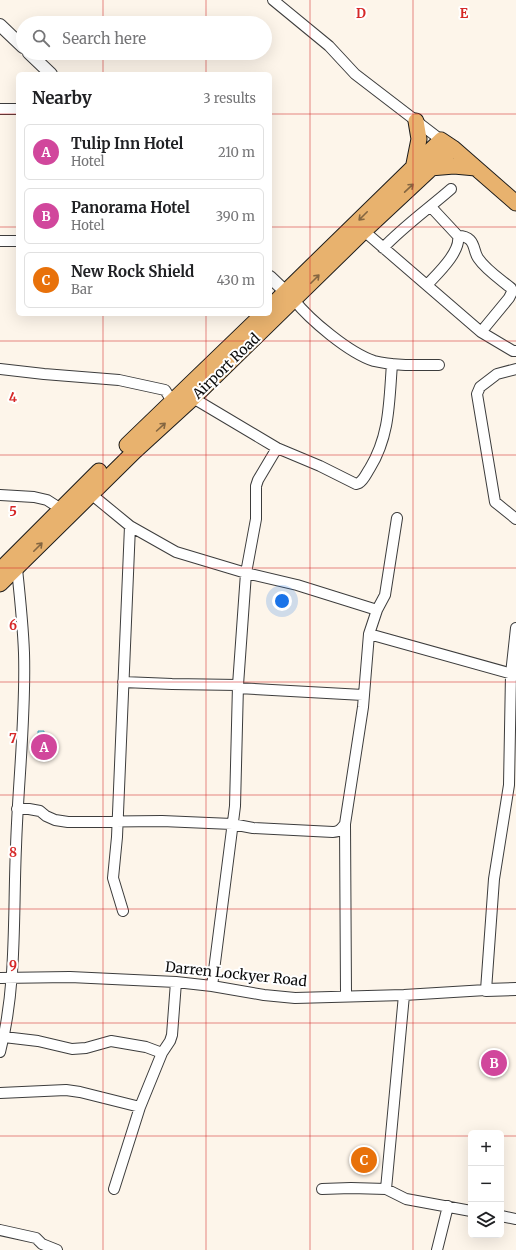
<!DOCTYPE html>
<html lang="en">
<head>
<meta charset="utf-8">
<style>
	:root { --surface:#fff; --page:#f2f2f2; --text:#202124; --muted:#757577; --line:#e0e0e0; --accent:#111827 }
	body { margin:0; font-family:Merriweather,serif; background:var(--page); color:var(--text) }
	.controls { position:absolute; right:12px; bottom:12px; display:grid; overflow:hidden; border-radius:6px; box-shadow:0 4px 16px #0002 }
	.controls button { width:36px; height:36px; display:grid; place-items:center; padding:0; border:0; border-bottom:1px solid var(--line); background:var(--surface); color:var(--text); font:20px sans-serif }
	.you { position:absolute; left:282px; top:601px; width:14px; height:14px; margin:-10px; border:3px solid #fff; border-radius:50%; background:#1a73e8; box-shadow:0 0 0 6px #1a73e833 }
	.badge { display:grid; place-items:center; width:26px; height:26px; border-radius:50%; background:var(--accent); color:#fff; font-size:13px; font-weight:700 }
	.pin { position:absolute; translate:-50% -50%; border:2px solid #fff; box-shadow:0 1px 4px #0006 }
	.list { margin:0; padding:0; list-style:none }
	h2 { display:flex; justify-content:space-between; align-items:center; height:52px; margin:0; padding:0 16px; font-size:17px }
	h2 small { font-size:13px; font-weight:400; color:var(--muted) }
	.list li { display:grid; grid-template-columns:26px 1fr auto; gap:12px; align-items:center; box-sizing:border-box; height:56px; margin:0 8px 8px; padding:0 8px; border:1px solid var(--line); border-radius:6px }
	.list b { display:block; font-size:15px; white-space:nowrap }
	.list p { margin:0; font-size:13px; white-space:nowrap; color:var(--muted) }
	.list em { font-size:13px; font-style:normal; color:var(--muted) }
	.icon { flex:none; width:22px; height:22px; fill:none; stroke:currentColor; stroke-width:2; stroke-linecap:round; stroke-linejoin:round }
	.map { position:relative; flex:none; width:516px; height:1250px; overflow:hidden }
	.search { position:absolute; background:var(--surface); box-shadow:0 4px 16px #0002; left:16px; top:16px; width:256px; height:44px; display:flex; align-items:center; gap:10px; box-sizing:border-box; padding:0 14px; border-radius:22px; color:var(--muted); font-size:15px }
	.panel { position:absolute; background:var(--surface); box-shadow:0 4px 16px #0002; left:16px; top:72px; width:256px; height:244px; border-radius:6px }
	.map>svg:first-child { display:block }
	.water { fill:#b5e4ee; stroke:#44a5bc }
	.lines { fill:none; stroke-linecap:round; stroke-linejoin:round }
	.minor-casing { stroke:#3d3d3d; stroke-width:12 }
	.tertiary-casing { stroke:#3d3d3d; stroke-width:14 }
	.primary-casing { stroke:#1b1b1b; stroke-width:17 }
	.minor { stroke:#fff; stroke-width:10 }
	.tertiary { stroke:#fff; stroke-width:12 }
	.primary { stroke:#e8b26e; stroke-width:15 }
	.oneway { stroke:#846641 }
	.grid { fill:none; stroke:#d62828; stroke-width:1; stroke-opacity:0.55 }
	.labels { text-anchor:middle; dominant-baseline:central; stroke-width:4; stroke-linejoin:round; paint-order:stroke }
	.street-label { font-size:14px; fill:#0a0a0a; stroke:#fff }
	.grid-label { font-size:13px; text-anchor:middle; font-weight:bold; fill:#d62828; stroke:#fff; stroke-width:4; stroke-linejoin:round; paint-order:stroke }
</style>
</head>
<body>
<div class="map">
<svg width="516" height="1250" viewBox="0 0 516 1250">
	<rect width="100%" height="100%" fill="#fdf5ea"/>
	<path class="water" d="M 38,731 L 44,731 L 44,746 L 38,746 Z"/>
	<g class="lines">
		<g class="minor-casing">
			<path id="minor" d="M 273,0 L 329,46 L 355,74 L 441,140
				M 0,109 L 18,109
				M 431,207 L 458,236 C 463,236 467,237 470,240 C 475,245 474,252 478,258 C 486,270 500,279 511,288 L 512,292 L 509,298 L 481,332
				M 364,231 L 481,332 L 513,351 L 516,351
				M 0,241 L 18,241
				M 383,248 C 404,226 428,209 451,189
				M 427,285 C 437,274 461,252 458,236
				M 294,300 C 310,320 349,353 374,361 C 395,366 417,365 439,365
				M 0,369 L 44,374 L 119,380 L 165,390 L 172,401
				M 516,369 L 497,374 L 480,387 L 477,394 L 495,502 L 516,519
				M 193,398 L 277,448 L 320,466 L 356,484 L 359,483 C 364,480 366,474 370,468 C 390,435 389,402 392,364
				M 91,494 L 130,526 L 176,552 L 246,573 L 297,585 L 377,610
				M 0,495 L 34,497 L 47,500 L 61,509
				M 369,634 L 516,675
				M 123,682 L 172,684 L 238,685
				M 238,688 L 363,695
				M 17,809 L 29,809 L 40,811 L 46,816 L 55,820 L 68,822 L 162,821 L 232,824 L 253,828 L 333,832 C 339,832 341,829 345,824 L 363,707 L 369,634 L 377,610 L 385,595 L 397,518
				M 345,824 L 346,994
				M 123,911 L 113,878 L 117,837 L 130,526
				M 0,978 L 70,977 L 176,982 L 212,986 L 264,995 L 295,998 L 404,995 L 486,990 L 494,879 L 509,785 L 511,674 L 516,628
				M 212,986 L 235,806 L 238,685 L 246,573 L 256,519 L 256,486 L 258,480 L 277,448
				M 4,1037 L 38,1041 L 72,1049 L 86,1048 L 111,1041 L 146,1047 L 162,1053
				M 0,1052 C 17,987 13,914 16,847 C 18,782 26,717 24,653 C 23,625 20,597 17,569
				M 0,1093 L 66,1090 L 80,1092 L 140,1107
				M 114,1189 L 140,1107 L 162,1053 L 170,1041 L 172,1035 L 176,982
				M 322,1189 L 351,1188 L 386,1189 L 406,1199 L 471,1211
				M 386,1189 L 404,995
				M 501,1216 L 516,1219
				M 0,1230 L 36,1238 L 42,1244 L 57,1250
				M 437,1250 L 448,1206"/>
		</g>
		<g class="tertiary-casing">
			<path id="tertiary" d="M 0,25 L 23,47
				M 29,53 L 51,74
				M 270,277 L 292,298
				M 486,990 L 516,989"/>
		</g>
		<g class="primary-casing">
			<path id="primary" d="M 430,168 L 454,166 L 476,168
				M 413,169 L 419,139 L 416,121
				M 270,307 L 441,140 L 453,148 L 516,203
				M 127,445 L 263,314
				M 0,570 L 99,471
				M 0,584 L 135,451 L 193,398 L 364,231 L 453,148"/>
		</g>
		<use href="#minor" class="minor"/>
		<use href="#tertiary" class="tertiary"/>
		<use href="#primary" class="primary"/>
	</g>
	<defs><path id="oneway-shaft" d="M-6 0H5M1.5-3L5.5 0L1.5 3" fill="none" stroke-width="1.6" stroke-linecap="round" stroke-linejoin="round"/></defs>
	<g class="oneway">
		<use href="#oneway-shaft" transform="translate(409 188) rotate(-43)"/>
		<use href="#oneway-shaft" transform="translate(363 216) rotate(135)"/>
		<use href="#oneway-shaft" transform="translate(315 279) rotate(-45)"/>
		<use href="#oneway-shaft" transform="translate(161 427) rotate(-42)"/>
		<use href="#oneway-shaft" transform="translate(38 547) rotate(-45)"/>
	</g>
	<path class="grid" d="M 103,0 L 103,23M 206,0 L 206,23M 310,0 L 310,1250M 413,0 L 413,1250M 103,53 L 103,74M 206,53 L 206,74M 0,114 L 18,114M 270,114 L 516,114M 0,227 L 18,227M 270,227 L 516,227M 103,314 L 103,1250M 206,314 L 206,1250M 0,341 L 516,341M 0,455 L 516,455M 0,568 L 516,568M 0,682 L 516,682M 0,795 L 516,795M 0,909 L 516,909M 0,1023 L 516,1023M 0,1136 L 471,1136M 501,1136 L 516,1136"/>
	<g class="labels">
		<g class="street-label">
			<text transform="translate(226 366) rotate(-44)">Airport Road</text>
			<text transform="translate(236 974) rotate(6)">Darren Lockyer Road</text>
		</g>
	</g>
	<g class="grid-label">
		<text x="361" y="18">D</text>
		<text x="464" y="18">E</text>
		<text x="13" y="402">4</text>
		<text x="13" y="516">5</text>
		<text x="13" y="630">6</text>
		<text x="13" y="743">7</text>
		<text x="13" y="857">8</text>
		<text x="13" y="970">9</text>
	</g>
</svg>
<div class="controls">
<button>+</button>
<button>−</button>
<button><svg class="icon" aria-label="layers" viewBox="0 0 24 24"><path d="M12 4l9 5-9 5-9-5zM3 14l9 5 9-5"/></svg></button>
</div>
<div class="you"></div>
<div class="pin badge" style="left:44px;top:747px;background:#d1479c">A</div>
<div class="pin badge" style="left:494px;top:1063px;background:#d1479c">B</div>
<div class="pin badge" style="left:364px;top:1160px;background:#e8710a">C</div>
<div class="search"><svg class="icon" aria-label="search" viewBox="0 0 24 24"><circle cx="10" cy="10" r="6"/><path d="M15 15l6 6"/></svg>Search here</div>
<section class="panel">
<h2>Nearby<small>3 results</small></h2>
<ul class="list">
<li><span class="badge" style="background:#d1479c">A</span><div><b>Tulip Inn Hotel</b><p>Hotel</p></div><em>210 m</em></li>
<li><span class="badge" style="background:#d1479c">B</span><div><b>Panorama Hotel</b><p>Hotel</p></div><em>390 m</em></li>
<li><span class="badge" style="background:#e8710a">C</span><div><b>New Rock Shield</b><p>Bar</p></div><em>430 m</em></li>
</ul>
</section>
</div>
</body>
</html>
